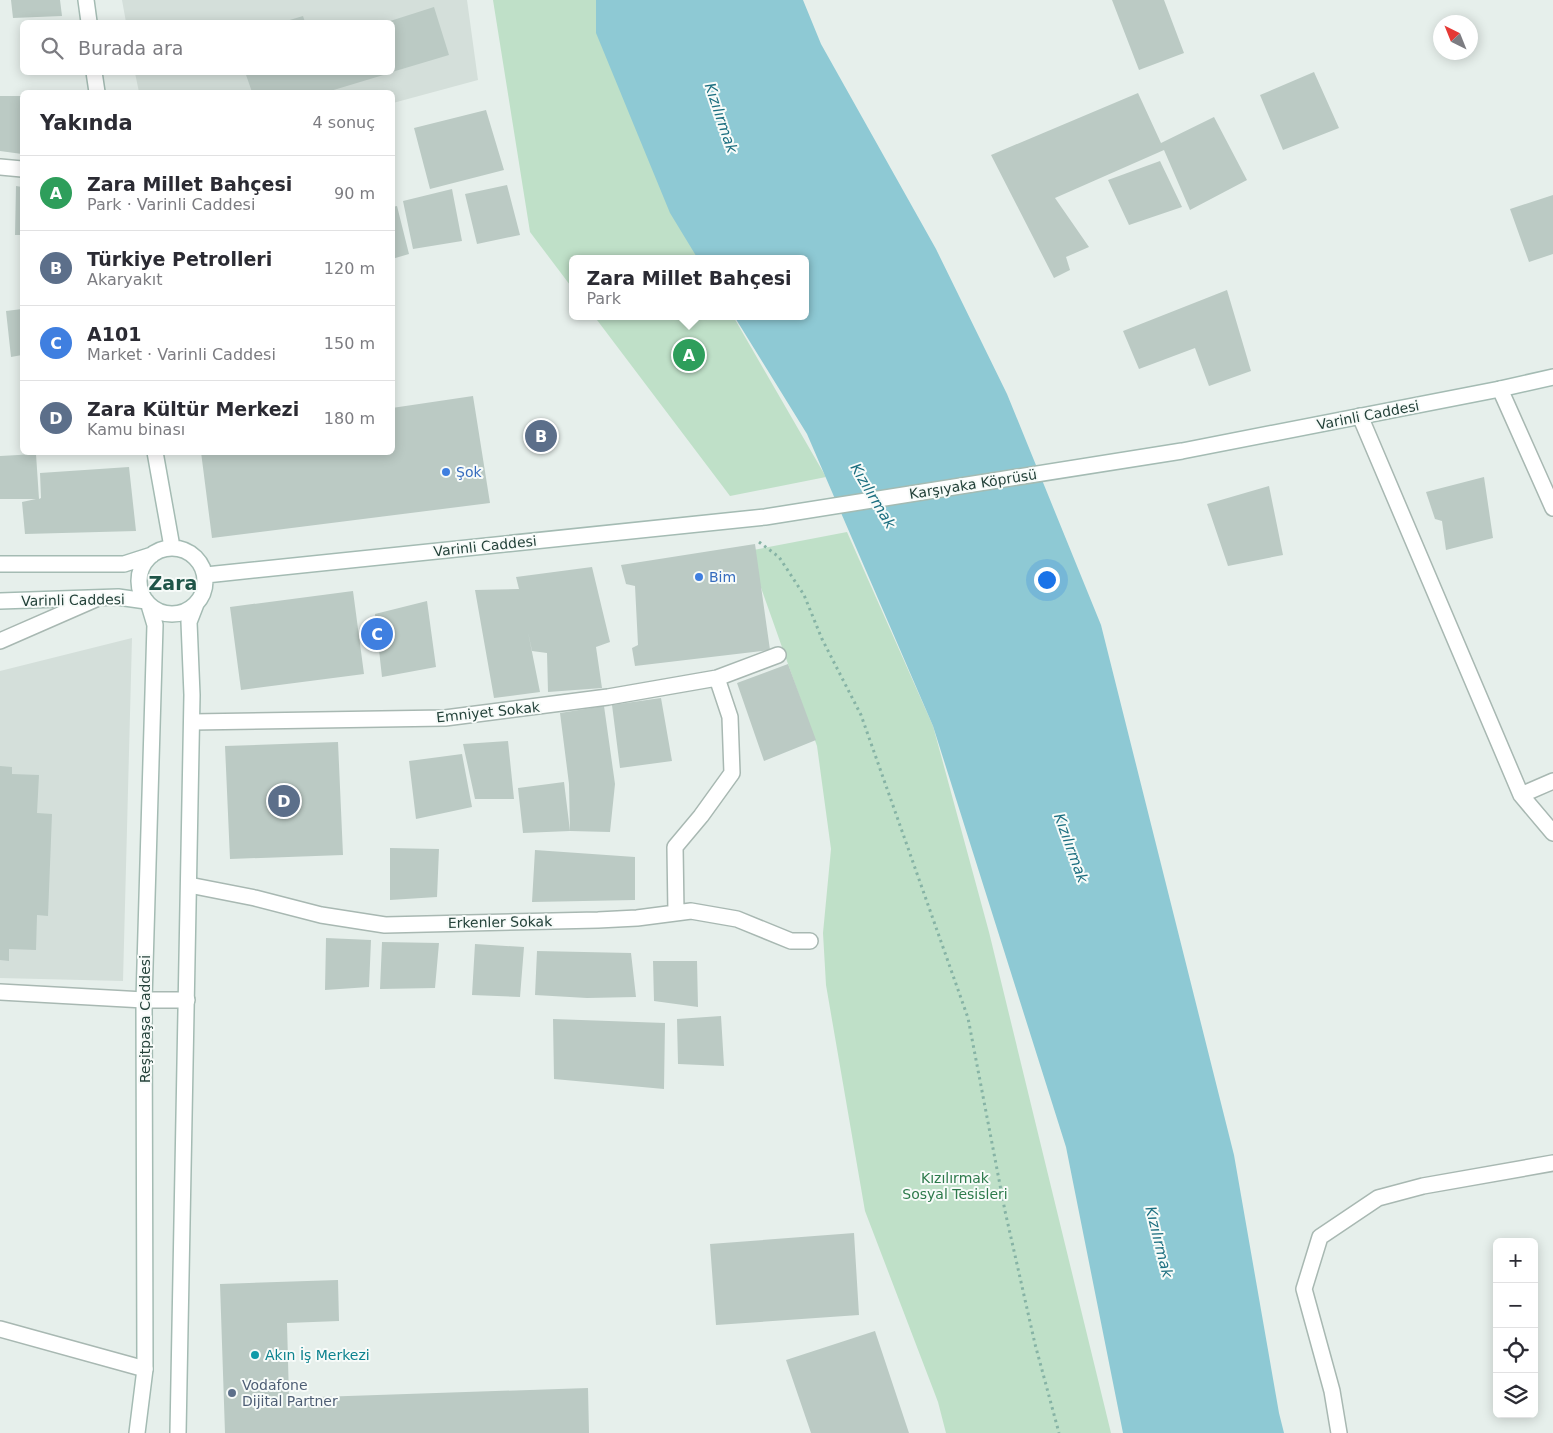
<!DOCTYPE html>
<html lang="tr">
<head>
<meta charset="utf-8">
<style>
	:root { --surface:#fff; --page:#f2f2f3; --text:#2b2b33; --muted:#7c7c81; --line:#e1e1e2; --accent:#2563eb }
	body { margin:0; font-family:"DejaVu Sans",sans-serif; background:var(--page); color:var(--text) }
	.controls { position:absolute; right:15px; bottom:15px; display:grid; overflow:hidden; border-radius:8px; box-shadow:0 2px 12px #0003 }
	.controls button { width:45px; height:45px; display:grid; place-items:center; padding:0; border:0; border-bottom:1px solid var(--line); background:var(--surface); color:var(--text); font:25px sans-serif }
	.compass { position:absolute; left:1433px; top:15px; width:45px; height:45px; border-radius:50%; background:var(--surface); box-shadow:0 2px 12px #0003; rotate:317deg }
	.you { position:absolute; left:1046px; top:579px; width:18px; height:18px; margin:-12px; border:4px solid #fff; border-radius:50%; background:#1a73e8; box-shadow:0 0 0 8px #1a73e833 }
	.badge { display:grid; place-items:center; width:32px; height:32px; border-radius:50%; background:var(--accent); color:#fff; font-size:16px; font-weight:700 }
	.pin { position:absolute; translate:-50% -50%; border:2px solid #fff; box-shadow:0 1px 5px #0006 }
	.popup { position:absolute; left:569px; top:255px; width:240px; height:65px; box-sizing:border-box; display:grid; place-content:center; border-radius:8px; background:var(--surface); filter:drop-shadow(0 1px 4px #0005); font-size:16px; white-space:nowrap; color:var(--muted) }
	.popup b { font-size:19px; color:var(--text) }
	.popup::after { content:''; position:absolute; left:50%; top:100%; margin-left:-10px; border:10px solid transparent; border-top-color:var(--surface) }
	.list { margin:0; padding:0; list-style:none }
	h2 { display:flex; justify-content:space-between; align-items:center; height:65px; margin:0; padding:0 20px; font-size:21px }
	h2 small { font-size:16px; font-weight:400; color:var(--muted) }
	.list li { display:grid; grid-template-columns:32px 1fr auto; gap:15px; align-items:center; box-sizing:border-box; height:75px; padding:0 20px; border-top:1px solid var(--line) }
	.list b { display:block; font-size:19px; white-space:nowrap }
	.list p { margin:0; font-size:16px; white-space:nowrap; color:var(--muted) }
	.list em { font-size:16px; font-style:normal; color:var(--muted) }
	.icon { flex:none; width:28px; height:28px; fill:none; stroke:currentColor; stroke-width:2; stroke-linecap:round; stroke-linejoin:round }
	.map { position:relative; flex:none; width:1553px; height:1433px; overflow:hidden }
	.search { position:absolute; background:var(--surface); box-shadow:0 2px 12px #0003; left:20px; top:20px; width:375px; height:55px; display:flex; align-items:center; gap:12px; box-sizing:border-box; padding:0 18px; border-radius:8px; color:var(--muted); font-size:19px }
	.panel { position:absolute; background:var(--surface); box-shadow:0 2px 12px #0003; left:20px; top:90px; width:375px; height:365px; border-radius:8px }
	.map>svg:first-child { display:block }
	.built { fill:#d4dfda }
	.green { fill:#bfe0c8 }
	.water { fill:#8ec9d4 }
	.building { fill:#bbcac4 }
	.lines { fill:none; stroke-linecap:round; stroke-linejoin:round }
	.street-casing { stroke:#a8b8b2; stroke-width:18 }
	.secondary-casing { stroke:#a4bbb3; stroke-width:18 }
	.path { stroke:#86b3a5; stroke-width:3; stroke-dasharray:2.5 4; stroke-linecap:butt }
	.street { stroke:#fff; stroke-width:15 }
	.secondary { stroke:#fff; stroke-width:15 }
	.shop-dot { fill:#3f7fe0; stroke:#f7fbf9; stroke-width:2 }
	.culture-dot { fill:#0f9aa8; stroke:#f7fbf9; stroke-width:2 }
	.service-dot { fill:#5c6f8a; stroke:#f7fbf9; stroke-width:2 }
	.labels { text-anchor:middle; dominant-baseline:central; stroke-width:4; stroke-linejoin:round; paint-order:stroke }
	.street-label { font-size:14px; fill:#24423a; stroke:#f7fbf9 }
	.shop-label { font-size:14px; fill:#366cbe; stroke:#f7fbf9; text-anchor:start }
	.park-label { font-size:14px; fill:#2d7a4b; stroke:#f7fbf9 }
	.culture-label { font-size:14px; fill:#0d838f; stroke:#f7fbf9; text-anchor:start }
	.service-label { font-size:14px; fill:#4e5e75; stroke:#f7fbf9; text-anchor:start }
	.water-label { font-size:15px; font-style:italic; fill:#1c6f80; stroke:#f7fbf9 }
	.district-label { font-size:19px; font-weight:bold; fill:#1f5548; stroke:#f7fbf9 }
</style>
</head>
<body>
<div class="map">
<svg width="1553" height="1433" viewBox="0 0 1553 1433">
	<rect width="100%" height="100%" fill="#e6efeb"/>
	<path class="built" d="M 122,0 L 467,0 L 478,80 L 393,103 L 392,92 L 139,92 L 135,73 L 392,72 L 392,22 L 126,22 Z
		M 132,638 L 123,981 L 0,978 L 0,671 Z"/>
	<path class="green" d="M 493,0 L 605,0 L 699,259 L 573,259 L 573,289 L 530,232 Z
		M 594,316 L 733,316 L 826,477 L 730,496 Z
		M 847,532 L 933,726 L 989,932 L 1111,1433 L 946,1433 L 938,1402 L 865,1211 L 826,985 L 823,933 L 831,849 L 817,746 L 748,551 Z"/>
	<path class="water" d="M 596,0 L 803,0 L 821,44 L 936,249 L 1007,394 L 1101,625 L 1234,1155 L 1279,1413 L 1284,1433 L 1123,1433 L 1066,1147 L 933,726 L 807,434 L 734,316 L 805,316 L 805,259 L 698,259 L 670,213 L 596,33 Z"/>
	<path class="building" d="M 11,0 L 60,0 L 62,16 L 13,18 Z
		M 1112,0 L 1164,0 L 1184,53 L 1139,70 Z
		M 434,7 L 449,55 L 392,72 L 392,22 L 387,22 Z
		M 303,16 L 305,22 L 283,22 Z
		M 245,72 L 390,72 L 390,73 L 327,92 L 252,92 Z
		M 1314,72 L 1339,128 L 1283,150 L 1260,95 Z
		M 1138,93 L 1161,143 L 1214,117 L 1247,180 L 1190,210 L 1164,150 L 1055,198 L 1089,247 L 1066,257 L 1070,270 L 1054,278 L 991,155 Z
		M 0,96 L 22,96 L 22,154 L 0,151 Z
		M 486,110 L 504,170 L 430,189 L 414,128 Z
		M 1160,161 L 1182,207 L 1129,225 L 1108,180 Z
		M 507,185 L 520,235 L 477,244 L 465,194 Z
		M 16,186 L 22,187 L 22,235 L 15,235 Z
		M 452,189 L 462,241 L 413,249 L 403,201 Z
		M 1553,195 L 1553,254 L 1529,262 L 1510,209 Z
		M 397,206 L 409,254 L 392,259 L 392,207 Z
		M 1227,290 L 1251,371 L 1209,386 L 1195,348 L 1139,369 L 1123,331 Z
		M 22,309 L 22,355 L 11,357 L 6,311 Z
		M 473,396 L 490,503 L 212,538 L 201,452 L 392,452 L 392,408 Z
		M 36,454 L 39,499 L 41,498 L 40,473 L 129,467 L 136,531 L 25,534 L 22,502 L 36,499 L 0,499 L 0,456 Z
		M 1484,477 L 1493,538 L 1446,550 L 1442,521 L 1435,519 L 1426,492 Z
		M 1269,486 L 1283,555 L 1228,566 L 1207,504 Z
		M 755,544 L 770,650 L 635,666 L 632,648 L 638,645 L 635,586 L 626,584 L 621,565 Z
		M 592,567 L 610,642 L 596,647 L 602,688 L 548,692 L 547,653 L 532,651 L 528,632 L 540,692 L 494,698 L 475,590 L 519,589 L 516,577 Z
		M 353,591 L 364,674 L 241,690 L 230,607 Z
		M 427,601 L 436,667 L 382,677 L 375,614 Z
		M 788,664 L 816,740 L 764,761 L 737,683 Z
		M 661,698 L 672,761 L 620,768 L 612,705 Z
		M 604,706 L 615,784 L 610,832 L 570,831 L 569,784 L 560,713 Z
		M 508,741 L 514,799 L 475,799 L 463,744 Z
		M 338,742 L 343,855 L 230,859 L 225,746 Z
		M 462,754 L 472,807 L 416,819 L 409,761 Z
		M 0,766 L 12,767 L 12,774 L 39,775 L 37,813 L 52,814 L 48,916 L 37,915 L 36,950 L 9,949 L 9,961 L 0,960 Z
		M 564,782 L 570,831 L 523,833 L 518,788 Z
		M 390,848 L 439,849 L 437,897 L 390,900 Z
		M 535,850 L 635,857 L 635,900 L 532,902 Z
		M 326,938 L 371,940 L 369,987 L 325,990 Z
		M 382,942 L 439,943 L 435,988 L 380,989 Z
		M 475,944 L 524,947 L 520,997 L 472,995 Z
		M 537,951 L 631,953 L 636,997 L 587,998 L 535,995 Z
		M 653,961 L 697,961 L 698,1007 L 654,1001 Z
		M 721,1016 L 724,1066 L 678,1064 L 677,1019 Z
		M 553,1019 L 665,1023 L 664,1089 L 554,1079 Z
		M 854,1233 L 859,1315 L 716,1325 L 710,1244 Z
		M 338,1280 L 339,1321 L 287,1323 L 289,1398 L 588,1388 L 589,1433 L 225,1433 L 220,1284 Z
		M 875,1331 L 909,1433 L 811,1433 L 786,1360 Z"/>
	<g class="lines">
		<g class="street-casing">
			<path id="street" d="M 0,167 L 22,169
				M 1500,389 L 1553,508
				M 1360,416 L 1521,795 L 1553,833
				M 0,641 L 96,599
				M 192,722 L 445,718 L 608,697 L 717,678 L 778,655
				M 1521,795 L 1553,781
				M 189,885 L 255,898 L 321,915 L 385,925 L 598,920 L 637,918 L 691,911 L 737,919 L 791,941 L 810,941
				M 676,913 L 675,847 L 701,816 L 732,773 L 730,717 L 717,678
				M 0,992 L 144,1000 L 187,1000
				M 0,1329 L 145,1369
				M 1339,1433 L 1332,1391 L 1304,1289 L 1320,1237 L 1378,1198 L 1423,1186 L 1553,1163"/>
		</g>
		<g class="secondary-casing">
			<path id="secondary" d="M 86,0 L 89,22
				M 94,72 L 97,92
				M 155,452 L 172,547
				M139 581a33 33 0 1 1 66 0a33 33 0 1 1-66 0Z
				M 0,564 L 124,564 L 152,555
				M 206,575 L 765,517 L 1182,451 L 1500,389 L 1553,377
				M 0,601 L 118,597 L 146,601
				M 137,1433 L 145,1369 L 144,1000 L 155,625 L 149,605
				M 178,1433 L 192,695 L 189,622 L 196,604"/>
		</g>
		<path class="path" d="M 759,542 L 779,557 L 804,595 L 822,639 L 861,715 L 968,1018 L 1005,1211 L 1035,1344 L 1059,1433"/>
		<use href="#street" class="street"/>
		<use href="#secondary" class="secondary"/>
	</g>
	<g class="shop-dot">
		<circle cx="446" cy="472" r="5"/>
		<circle cx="699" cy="577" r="5"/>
	</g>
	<circle class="culture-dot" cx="255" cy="1355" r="5"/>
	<circle class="service-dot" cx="232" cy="1393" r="5"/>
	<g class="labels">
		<g class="street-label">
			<text transform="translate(1368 415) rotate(-11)">Varinli Caddesi</text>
			<text transform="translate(973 484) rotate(-9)">Karşıyaka Köprüsü</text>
			<text transform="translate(485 546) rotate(-6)">Varinli Caddesi</text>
			<text transform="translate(73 600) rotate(-1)">Varinli Caddesi</text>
			<text transform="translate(488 712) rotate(-6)">Emniyet Sokak</text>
			<text transform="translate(500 922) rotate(-1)">Erkenler Sokak</text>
			<text transform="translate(145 1019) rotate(-90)">Reşitpaşa Caddesi</text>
		</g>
		<g class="shop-label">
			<text x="456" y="472">Şok</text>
			<text x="709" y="577">Bim</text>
		</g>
		<g class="park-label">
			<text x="955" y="1178">Kızılırmak<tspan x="955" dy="16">Sosyal Tesisleri</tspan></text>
		</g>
		<g class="culture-label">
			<text x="265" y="1355">Akın İş Merkezi</text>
		</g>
		<g class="service-label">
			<text x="242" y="1385">Vodafone<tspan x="242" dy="16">Dijital Partner</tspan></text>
		</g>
		<g class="water-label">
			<text transform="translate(721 118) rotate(71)">Kızılırmak</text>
			<text transform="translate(873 496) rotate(59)">Kızılırmak</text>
			<text transform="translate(1071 848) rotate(70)">Kızılırmak</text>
			<text transform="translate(1159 1242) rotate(76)">Kızılırmak</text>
		</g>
		<g class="district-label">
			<text x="173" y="583">Zara</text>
		</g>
	</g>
</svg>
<div class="controls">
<button>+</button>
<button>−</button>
<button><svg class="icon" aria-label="locate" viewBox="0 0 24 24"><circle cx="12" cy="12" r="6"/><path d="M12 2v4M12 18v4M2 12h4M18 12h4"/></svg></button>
<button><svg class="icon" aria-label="layers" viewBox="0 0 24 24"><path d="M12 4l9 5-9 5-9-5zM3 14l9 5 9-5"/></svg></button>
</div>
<svg class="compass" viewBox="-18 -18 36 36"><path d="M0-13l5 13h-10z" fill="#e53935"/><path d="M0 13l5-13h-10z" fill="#7c7c81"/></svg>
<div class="you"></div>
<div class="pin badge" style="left:689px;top:355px;background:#2e9e5b">A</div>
<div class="popup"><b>Zara Millet Bahçesi</b>Park</div>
<div class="pin badge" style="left:541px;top:436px;background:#5c6f8a">B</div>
<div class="pin badge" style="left:377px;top:634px;background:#3f7fe0">C</div>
<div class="pin badge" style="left:284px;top:801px;background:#5c6f8a">D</div>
<div class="search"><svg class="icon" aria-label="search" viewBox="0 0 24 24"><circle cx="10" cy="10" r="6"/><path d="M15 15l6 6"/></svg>Burada ara</div>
<section class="panel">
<h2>Yakında<small>4 sonuç</small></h2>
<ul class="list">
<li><span class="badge" style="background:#2e9e5b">A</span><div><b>Zara Millet Bahçesi</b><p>Park · Varinli Caddesi</p></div><em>90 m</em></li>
<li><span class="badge" style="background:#5c6f8a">B</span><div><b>Türkiye Petrolleri</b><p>Akaryakıt</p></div><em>120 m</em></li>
<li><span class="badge" style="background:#3f7fe0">C</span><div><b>A101</b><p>Market · Varinli Caddesi</p></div><em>150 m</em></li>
<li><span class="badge" style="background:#5c6f8a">D</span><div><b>Zara Kültür Merkezi</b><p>Kamu binası</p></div><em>180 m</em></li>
</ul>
</section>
</div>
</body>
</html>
